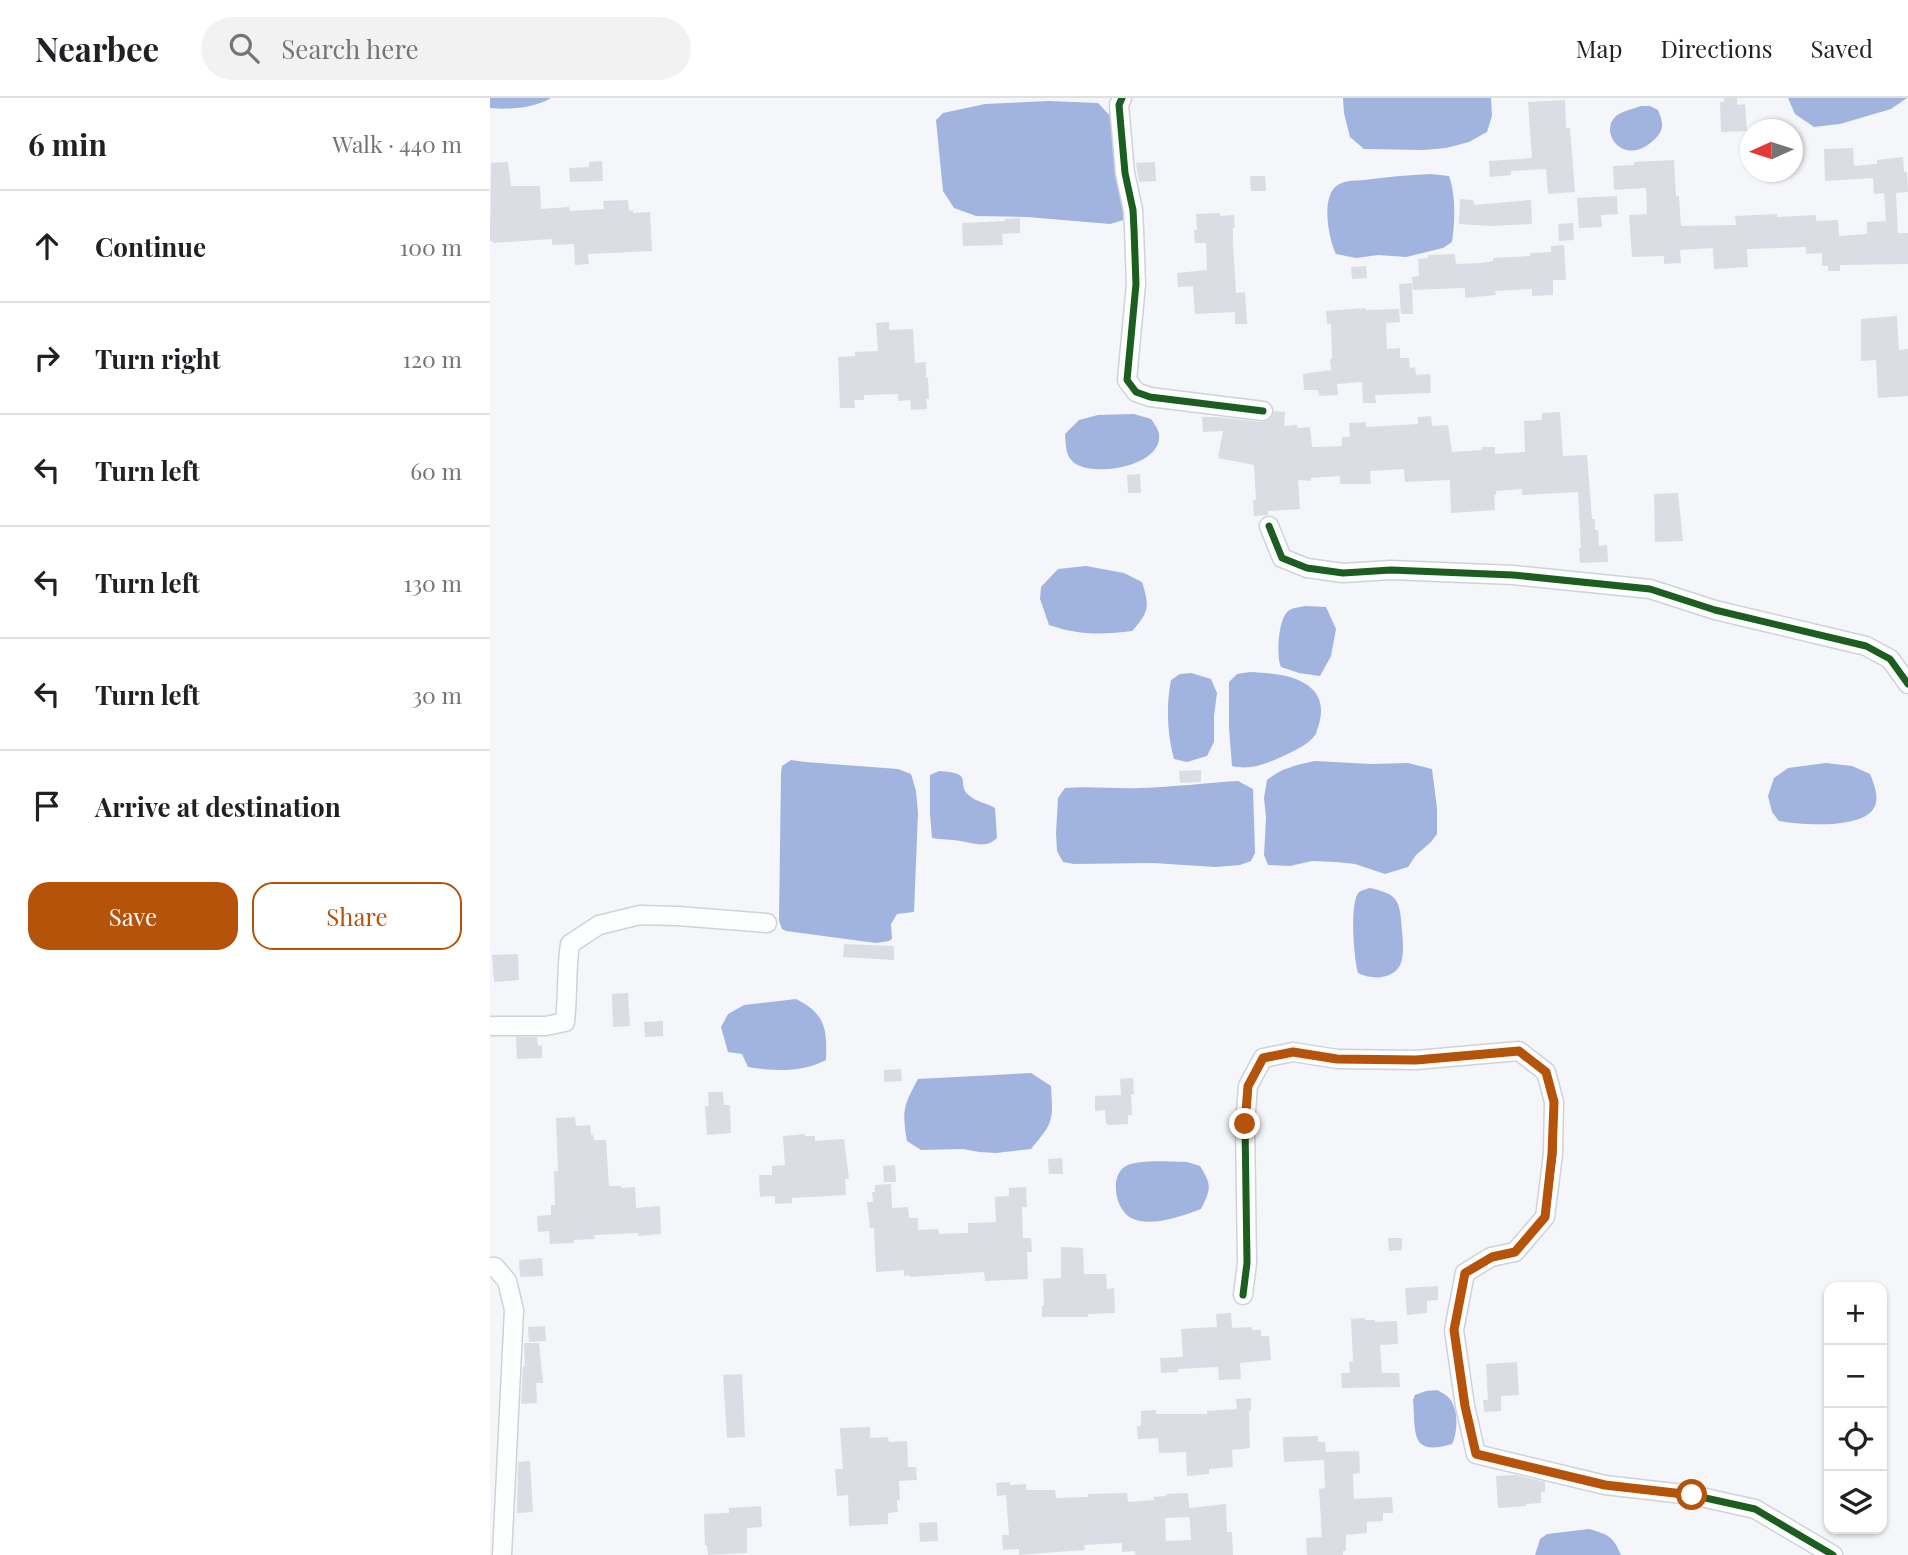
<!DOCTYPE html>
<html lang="en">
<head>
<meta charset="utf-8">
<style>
	:root { --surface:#fff; --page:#f2f2f2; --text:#202124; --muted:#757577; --line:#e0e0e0; --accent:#b45309 }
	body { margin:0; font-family:"Playfair Display",serif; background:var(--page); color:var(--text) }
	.controls { position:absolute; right:21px; bottom:21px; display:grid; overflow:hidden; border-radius:14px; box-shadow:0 2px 5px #0004 }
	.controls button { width:63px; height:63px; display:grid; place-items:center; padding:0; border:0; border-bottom:2px solid var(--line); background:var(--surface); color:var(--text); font:35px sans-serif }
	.compass { position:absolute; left:1250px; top:21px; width:63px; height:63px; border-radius:50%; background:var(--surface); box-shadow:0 2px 5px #0004; rotate:267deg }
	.stop { position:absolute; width:21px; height:21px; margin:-16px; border:5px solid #b45309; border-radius:50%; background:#fff }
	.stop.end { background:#b45309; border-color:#fff; box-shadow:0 2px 7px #0008 }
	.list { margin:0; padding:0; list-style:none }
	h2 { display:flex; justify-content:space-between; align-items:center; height:91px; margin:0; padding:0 28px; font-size:30px }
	h2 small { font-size:23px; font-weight:400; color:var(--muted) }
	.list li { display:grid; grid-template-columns:46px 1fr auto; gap:21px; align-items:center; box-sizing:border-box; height:112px; padding:0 28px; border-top:2px solid var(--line) }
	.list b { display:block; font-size:26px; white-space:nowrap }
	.list em { font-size:23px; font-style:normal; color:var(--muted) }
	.actions { display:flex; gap:14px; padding:21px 28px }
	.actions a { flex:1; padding:16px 0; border:2px solid var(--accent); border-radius:21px; text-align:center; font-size:24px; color:var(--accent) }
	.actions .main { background:var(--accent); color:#fff }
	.icon { flex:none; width:38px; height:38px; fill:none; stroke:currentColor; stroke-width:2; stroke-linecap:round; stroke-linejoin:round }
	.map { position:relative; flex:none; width:1418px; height:1457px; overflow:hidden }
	header { display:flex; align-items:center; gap:42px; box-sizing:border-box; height:98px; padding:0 35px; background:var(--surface); border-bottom:2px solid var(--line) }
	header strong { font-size:33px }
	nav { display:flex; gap:38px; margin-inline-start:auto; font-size:24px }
	.search { width:490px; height:63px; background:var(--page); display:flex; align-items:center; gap:18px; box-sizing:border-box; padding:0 24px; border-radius:38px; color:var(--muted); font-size:26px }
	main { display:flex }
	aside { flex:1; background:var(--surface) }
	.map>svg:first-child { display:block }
	.water { fill:#a1b4df }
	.building { fill:#dadde3 }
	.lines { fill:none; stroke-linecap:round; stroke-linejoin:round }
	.street-casing { stroke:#d0d2d7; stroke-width:21 }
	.street { stroke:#fdfefe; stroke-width:18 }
	.cycleway-casing { stroke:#fff; stroke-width:11 }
	.cycleway { stroke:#1b5e20; stroke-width:7 }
	.route { stroke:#b45309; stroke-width:9 }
</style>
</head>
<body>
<header>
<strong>Nearbee</strong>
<div class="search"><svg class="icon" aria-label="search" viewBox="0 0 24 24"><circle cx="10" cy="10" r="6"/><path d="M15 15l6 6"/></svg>Search here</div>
<nav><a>Map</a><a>Directions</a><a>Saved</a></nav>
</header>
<main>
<aside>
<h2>6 min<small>Walk · 440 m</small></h2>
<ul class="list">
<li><svg class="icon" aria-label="ahead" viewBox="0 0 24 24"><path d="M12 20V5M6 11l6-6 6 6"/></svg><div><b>Continue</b></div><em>100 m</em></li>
<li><svg class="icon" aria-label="right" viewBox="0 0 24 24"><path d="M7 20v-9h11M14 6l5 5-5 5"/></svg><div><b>Turn right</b></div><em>120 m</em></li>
<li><svg class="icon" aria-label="left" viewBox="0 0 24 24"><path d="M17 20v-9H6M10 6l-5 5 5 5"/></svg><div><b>Turn left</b></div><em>60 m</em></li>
<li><svg class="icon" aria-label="left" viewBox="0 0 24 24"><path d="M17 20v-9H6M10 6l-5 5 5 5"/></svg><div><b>Turn left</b></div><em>130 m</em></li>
<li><svg class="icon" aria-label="left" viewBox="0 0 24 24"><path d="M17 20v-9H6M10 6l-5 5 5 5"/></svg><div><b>Turn left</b></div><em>30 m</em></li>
<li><svg class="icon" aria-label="arrive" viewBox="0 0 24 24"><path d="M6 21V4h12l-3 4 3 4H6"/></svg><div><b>Arrive at destination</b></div></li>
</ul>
<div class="actions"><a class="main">Save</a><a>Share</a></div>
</aside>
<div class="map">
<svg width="1418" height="1457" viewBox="0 0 1418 1457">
	<rect width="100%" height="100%" fill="#f4f6fa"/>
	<path class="water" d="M 0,0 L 61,0 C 45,10 19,12 0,10 Z
		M 853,0 L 1001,0 L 1002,18 L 997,34 L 979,44 L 956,50 L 934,52 L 874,51 L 860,39 L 854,15 Z
		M 1298,0 L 1417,0 L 1401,11 L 1350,26 L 1324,29 L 1305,16 Z
		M 559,3 L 608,5 L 626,24 L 637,121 L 620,126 L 537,119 L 486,118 L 464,110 L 453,93 L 446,22 L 453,15 L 495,6 Z
		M 1151,8 L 1160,8 L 1168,12 C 1173,24 1175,32 1164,42 C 1134,70 1109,35 1125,19 C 1131,13 1143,11 1151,8 Z
		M 941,76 L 959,78 C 966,97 965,124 962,144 L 953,150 L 916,159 L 888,157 L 866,160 L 846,156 C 838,140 829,92 852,85 C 858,82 867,83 874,82 C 896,79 918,77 941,76 Z
		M 644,316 L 661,321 C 664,325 668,331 669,336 C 673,368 606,379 586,366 C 575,359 576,347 575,336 L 589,322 L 608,317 Z
		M 596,468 L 634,475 L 652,484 C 660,509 659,514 642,533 C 612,537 588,537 559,527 L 550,501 L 551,489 L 568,471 Z
		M 815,508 L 836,509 L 846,531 L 841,558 L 830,578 L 809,575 L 791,569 C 786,558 788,522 798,513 C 802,510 810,509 815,508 Z
		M 760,574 C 777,575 799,576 814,585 C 830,594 834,608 829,626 C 828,629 827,633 826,636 C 818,648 801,654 789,660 C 772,667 760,672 742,668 L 739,630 L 739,584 L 747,576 Z
		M 701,575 L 721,581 L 727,595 L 724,618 L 724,644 L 717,658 L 697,664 L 684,661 C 677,635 676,608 681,582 L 690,576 Z
		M 301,662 L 315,664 L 408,671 L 421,676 L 426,693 L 428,715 L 424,814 L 407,816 L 401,826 L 402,841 L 399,843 L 386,845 L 296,833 L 292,831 L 289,823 L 291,675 L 292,668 Z
		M 825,663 L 881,666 L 918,665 L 942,671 L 947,710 L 947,736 L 941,744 L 926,757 L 918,769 L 895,776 L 865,766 L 846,764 L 822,763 L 800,768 L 778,767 L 774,757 L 776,720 L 774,700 L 777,682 C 792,670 806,667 825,663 Z
		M 1336,665 L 1362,668 L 1380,676 C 1384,686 1389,698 1385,708 C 1375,732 1310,727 1289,723 L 1282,714 L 1278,698 L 1284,680 L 1298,670 Z
		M 449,673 C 487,675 464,686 480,698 C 486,704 497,705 505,710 L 507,740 C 496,751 484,745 470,743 C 461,741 452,742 442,740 L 440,715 L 440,677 Z
		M 748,683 L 763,691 L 765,755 L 761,763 L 750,767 L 725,769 L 663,765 L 584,766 L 573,764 L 567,753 L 566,735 L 568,700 L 575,690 C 600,688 625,691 651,690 C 683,689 716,685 748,683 Z
		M 880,790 C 888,792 899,794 905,801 C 911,808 911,823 912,833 C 913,842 914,856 911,865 C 905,882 881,882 868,875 C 864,861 859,805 869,794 C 872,792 876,791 880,790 Z
		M 306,901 C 336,916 337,931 336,962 C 311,975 284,973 258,969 L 252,956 L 238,954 L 231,929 L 238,916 L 254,907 Z
		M 541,975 L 561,988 C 563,1023 564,1024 541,1051 L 506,1055 L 489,1054 L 473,1051 L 431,1052 L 417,1043 C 412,1012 413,1009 428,981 Z
		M 697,1064 L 710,1068 C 722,1087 721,1091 711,1111 C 692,1118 661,1130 641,1120 C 625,1112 619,1077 636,1068 C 650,1061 681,1064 697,1064 Z
		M 947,1292 C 951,1294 955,1296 958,1299 C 969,1309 968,1334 962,1346 C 919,1359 926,1334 923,1302 L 925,1297 L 936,1293 Z
		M 1099,1431 C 1119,1437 1123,1438 1131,1457 L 1045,1457 L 1050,1441 L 1057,1436 Z"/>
	<path class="building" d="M 1234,0 L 1247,0 L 1247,7 L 1255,6 L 1257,33 L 1231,34 L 1230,4 L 1234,4 Z
		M 1075,2 L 1076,30 L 1080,30 L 1085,94 L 1058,96 L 1056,71 L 1021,73 L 1021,77 L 1000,79 L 999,63 L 1042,60 L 1038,4 Z
		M 1363,50 L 1364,68 L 1387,66 L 1387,62 L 1413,59 L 1414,74 L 1417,74 L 1418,94 L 1406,95 L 1408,135 L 1418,135 L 1418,166 L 1350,167 L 1350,173 L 1338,173 L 1338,168 L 1332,168 L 1332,155 L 1316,156 L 1316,149 L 1257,151 L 1258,169 L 1224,171 L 1223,150 L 1190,152 L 1191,165 L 1174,166 L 1174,158 L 1142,159 L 1139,117 L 1157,116 L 1156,90 L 1124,92 L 1123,68 L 1144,67 L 1144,64 L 1184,62 L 1186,98 L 1189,98 L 1191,128 L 1246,127 L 1245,118 L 1287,116 L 1287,119 L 1326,117 L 1326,123 L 1348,122 L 1349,138 L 1377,136 L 1377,124 L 1396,123 L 1394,95 L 1384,96 L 1383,80 L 1335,83 L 1334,51 Z
		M 112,63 L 113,83 L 80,84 L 79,70 L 99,69 L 99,64 Z
		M 18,64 L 21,88 L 50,88 L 51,111 L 79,109 L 80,113 L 114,111 L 113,103 L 138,102 L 139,113 L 143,112 L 143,115 L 160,114 L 162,153 L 98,156 L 99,166 L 85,167 L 84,146 L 62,147 L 62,141 L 3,145 L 3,143 L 0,143 L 1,65 Z
		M 665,64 L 666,83 L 649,84 L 646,65 Z
		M 760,78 L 775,78 L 776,93 L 761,93 Z
		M 1127,98 L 1128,116 L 1111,117 L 1112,129 L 1089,130 L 1087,100 Z
		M 970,101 L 983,102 L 984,107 L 1041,102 L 1042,126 L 1001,128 L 969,126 Z
		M 730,115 L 730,118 L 744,117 L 745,130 L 743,130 L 743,144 L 746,195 L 755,194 L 757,226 L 745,226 L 745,214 L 705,216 L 703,188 L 688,189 L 687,175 L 717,172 L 716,145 L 705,145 L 704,132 L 707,132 L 706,116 Z
		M 530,120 L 530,135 L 512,136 L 513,147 L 473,148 L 472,125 L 515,123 L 515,121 Z
		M 1083,125 L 1084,142 L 1069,143 L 1068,126 Z
		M 1074,147 L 1076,182 L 1063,182 L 1063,197 L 1042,198 L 1042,191 L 1005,193 L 1006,197 L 975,200 L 975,191 L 973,190 L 923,192 L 922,179 L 929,178 L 928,161 L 938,160 L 938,157 L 965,156 L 966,166 L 991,165 L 1003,163 L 1003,160 L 1040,158 L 1040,155 L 1061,154 L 1061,148 Z
		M 876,168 L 877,180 L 862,181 L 861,169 Z
		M 922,185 L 923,216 L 911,216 L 909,186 Z
		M 876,210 L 876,212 L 909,211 L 910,224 L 896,225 L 897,251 L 910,250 L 910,260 L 919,260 L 920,270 L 925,269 L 926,277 L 940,276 L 941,295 L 885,297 L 886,305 L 873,305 L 872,284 L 847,286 L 848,297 L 829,298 L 828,292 L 814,292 L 813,276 L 841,272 L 840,261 L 842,261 L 841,226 L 837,226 L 836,213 Z
		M 1407,218 L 1409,252 L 1418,251 L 1418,298 L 1388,300 L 1386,262 L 1371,263 L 1371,221 Z
		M 399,224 L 399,232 L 423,231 L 425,265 L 436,264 L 436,280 L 438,280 L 439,301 L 436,301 L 437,311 L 421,312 L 420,302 L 408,303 L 408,296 L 374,297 L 374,302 L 364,302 L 365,310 L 350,310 L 348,259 L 365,258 L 365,254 L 388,253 L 386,225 Z
		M 784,313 L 795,314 L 794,328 L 807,327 L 807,330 L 820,329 L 822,349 L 852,348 L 852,339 L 860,339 L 859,325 L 876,324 L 876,329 L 928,326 L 928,319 L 941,318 L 942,328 L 958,327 L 962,354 L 992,352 L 992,349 L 1005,349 L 1005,356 L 1035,354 L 1034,323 L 1052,322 L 1052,315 L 1070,314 L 1073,358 L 1097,357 L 1102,421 L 1105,421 L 1105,432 L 1108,432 L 1109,448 L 1117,447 L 1118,464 L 1090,465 L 1089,450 L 1091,450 L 1088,394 L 1032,397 L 1032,391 L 1006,393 L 1006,397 L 1004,397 L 1005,412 L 961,415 L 960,382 L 915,384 L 914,371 L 880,373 L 881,386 L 850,386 L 850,378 L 821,380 L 821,383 L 808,382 L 810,411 L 778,413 L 778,417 L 764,418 L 763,402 L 766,402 L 764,367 L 728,360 L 733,333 L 713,334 L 712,319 L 726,319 L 772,324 L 782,320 Z
		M 650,376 L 651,395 L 638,395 L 637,377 Z
		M 1188,395 L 1193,443 L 1165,444 L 1164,396 Z
		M 711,672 L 711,684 L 690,685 L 689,673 Z
		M 354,846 L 404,848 L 404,862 L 353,859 Z
		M 28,856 L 29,882 L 4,884 L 2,857 Z
		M 138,895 L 140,928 L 123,929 L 122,896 Z
		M 173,923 L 173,938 L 155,939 L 154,924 Z
		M 26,939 L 47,939 L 48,948 L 52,947 L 52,960 L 27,961 Z
		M 411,971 L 412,983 L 394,984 L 394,972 Z
		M 643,980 L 644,996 L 641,996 L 642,1017 L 638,1017 L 638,1026 L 618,1027 L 616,1025 L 615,1012 L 605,1013 L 605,998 L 631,997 L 630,981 Z
		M 218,994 L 233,994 L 234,1007 L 240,1007 L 241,1035 L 217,1037 L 215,1008 L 219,1008 Z
		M 85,1019 L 86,1028 L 100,1027 L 101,1037 L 103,1037 L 104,1042 L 116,1042 L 119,1088 L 131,1088 L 132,1090 L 145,1089 L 146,1110 L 170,1108 L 171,1136 L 148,1138 L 148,1135 L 104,1137 L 105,1141 L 84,1142 L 84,1145 L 60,1146 L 59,1133 L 48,1134 L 47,1118 L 61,1117 L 61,1107 L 65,1107 L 64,1073 L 68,1073 L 66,1020 Z
		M 315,1036 L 315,1038 L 325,1038 L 325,1043 L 354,1041 L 359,1081 L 355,1081 L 356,1097 L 302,1100 L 302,1105 L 285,1106 L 285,1098 L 270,1099 L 269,1077 L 282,1077 L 282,1068 L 295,1067 L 293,1038 Z
		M 572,1060 L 573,1076 L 559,1076 L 558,1061 Z
		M 405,1067 L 406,1084 L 394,1084 L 393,1068 Z
		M 401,1086 L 402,1110 L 418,1109 L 419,1120 L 428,1120 L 428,1132 L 448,1131 L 449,1136 L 478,1135 L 478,1125 L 506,1124 L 505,1099 L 519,1098 L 519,1090 L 536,1089 L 537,1109 L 532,1109 L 533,1140 L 541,1140 L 542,1154 L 537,1154 L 538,1181 L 495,1183 L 494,1174 L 420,1179 L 420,1177 L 414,1178 L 414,1172 L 386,1174 L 384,1130 L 380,1130 L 377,1104 L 383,1104 L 382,1094 L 385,1094 L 385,1087 Z
		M 898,1140 L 912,1140 L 912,1152 L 899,1153 Z
		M 571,1149 L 593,1150 L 594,1176 L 616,1176 L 617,1191 L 624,1190 L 625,1215 L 598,1216 L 598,1219 L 552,1219 L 552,1208 L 554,1207 L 553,1181 L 571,1180 Z
		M 52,1160 L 53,1178 L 30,1179 L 29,1162 Z
		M 948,1188 L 948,1202 L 937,1203 L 937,1215 L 917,1217 L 915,1190 Z
		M 741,1215 L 742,1230 L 762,1229 L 762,1232 L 771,1232 L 771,1238 L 779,1238 L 781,1262 L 750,1265 L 751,1281 L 729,1282 L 728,1269 L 688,1271 L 688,1274 L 671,1275 L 670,1260 L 693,1259 L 691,1231 L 727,1229 L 726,1216 Z
		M 875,1220 L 875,1222 L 885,1222 L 885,1224 L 907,1223 L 908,1246 L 890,1247 L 892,1275 L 909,1275 L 910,1289 L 852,1290 L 851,1275 L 860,1275 L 859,1264 L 863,1263 L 861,1221 Z
		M 55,1228 L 56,1243 L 39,1244 L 38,1229 Z
		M 34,1245 L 49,1245 L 53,1285 L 46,1285 L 47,1305 L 31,1306 L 33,1269 L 35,1268 Z
		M 1027,1264 L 1029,1297 L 1011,1298 L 1011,1313 L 994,1314 L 993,1302 L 998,1302 L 996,1266 Z
		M 252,1276 L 255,1339 L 237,1340 L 233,1277 Z
		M 761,1300 L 761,1313 L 759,1313 L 760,1350 L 742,1352 L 743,1369 L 719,1371 L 719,1376 L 697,1378 L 696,1354 L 669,1355 L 668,1340 L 648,1341 L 647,1328 L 651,1328 L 651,1313 L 666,1312 L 666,1316 L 717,1316 L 717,1313 L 747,1311 L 746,1301 Z
		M 380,1329 L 380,1340 L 398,1339 L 399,1344 L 417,1343 L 418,1369 L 426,1369 L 427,1382 L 409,1383 L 410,1402 L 407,1402 L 408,1414 L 398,1415 L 398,1426 L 359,1428 L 358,1397 L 347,1398 L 345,1371 L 353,1371 L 350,1330 Z
		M 828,1338 L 828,1344 L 835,1344 L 836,1354 L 869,1353 L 870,1375 L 863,1376 L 864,1401 L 902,1399 L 903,1415 L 893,1415 L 893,1423 L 877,1424 L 877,1435 L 856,1437 L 856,1453 L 853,1453 L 853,1457 L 817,1457 L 816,1440 L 832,1439 L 829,1391 L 835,1390 L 834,1362 L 794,1364 L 793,1339 Z
		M 40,1363 L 43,1414 L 27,1415 L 28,1364 Z
		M 1026,1377 L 1055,1384 L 1055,1394 L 1051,1394 L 1051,1405 L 1036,1406 L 1036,1408 L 1008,1410 L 1006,1378 Z
		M 520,1384 L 520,1387 L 536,1386 L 536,1392 L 565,1392 L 566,1400 L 598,1399 L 598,1396 L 637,1395 L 638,1404 L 664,1402 L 663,1399 L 676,1398 L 676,1396 L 698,1395 L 700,1419 L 675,1420 L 676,1443 L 701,1442 L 699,1410 L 736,1406 L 737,1434 L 742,1434 L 743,1457 L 646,1457 L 644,1453 L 632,1454 L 632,1445 L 594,1447 L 595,1452 L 553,1455 L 529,1457 L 529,1451 L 513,1452 L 512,1437 L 519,1437 L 516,1397 L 507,1398 L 506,1385 Z
		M 271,1408 L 272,1429 L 257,1430 L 257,1455 L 218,1457 L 217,1447 L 215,1447 L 214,1416 L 239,1415 L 239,1410 Z
		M 447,1424 L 448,1443 L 430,1444 L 429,1425 Z"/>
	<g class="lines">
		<g class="street-casing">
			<path id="street" d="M 632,0 L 629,7 L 635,75 L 643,112 L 644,131 L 646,186 L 637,282 L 646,294 L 660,299 L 773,313
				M 779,428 L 792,460 L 817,470 L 853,475 L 901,472 L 1023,477 L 1160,491 L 1225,512 L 1376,548 L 1400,561 L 1418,586
				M 0,928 L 56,928 L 75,924 C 78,898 76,872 80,846 L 109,827 L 150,817 L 188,818 L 277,825
				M 0,1169 L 5,1169 L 17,1183 L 24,1212 L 12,1457
				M 753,1197 L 757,1165 L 755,1026 L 758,988 L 773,960 L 803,954 L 847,961 L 926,962 L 1029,953 L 1056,974 L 1064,1004 L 1063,1056 L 1055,1119 L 1025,1154 L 1001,1159 L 975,1175 L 964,1232 L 975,1308 L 986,1356 L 1115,1387 L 1202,1397 L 1265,1411 L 1343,1457"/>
		</g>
		<use href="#street" class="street"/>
		<g class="cycleway-casing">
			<path id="cycleway" d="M 632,0 L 629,7 L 635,75 L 643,112 L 644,131 L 646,186 L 637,282 L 646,294 L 660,299 L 773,313
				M 779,428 L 792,460 L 817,470 L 853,475 L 901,472 L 1023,477 L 1160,491 L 1225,512 L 1376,548 L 1400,561 L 1418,586
				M 753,1197 L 757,1165 L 755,1026 L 758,988 L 773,960 L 803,954 L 847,961 L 926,962 L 1029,953 L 1056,974 L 1064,1004 L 1063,1056 L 1055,1119 L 1025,1154 L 1001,1159 L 975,1175 L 964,1232 L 975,1308 L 986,1356 L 1115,1387 L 1202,1397 L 1265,1411 L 1343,1457"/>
		</g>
		<use href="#cycleway" class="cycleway"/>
	</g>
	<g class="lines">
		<path class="route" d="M 755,1026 L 758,988 L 773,960 L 803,954 L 847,961 L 926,962 L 1029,953 L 1056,974 L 1064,1004 L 1062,1056 L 1055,1119 L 1025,1154 L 1002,1159 L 975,1175 L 964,1232 L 975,1308 L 986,1356 L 1115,1387 L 1202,1397"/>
	</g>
</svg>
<div class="controls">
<button>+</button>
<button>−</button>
<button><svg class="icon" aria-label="locate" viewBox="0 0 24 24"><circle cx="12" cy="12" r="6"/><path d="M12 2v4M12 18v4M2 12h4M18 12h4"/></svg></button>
<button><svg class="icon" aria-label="layers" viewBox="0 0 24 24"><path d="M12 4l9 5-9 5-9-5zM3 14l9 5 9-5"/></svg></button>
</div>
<svg class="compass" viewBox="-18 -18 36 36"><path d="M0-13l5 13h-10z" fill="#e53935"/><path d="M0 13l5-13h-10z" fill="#757577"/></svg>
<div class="stop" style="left:1202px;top:1397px"></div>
<div class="stop end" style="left:755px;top:1026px"></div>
</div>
</main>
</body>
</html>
